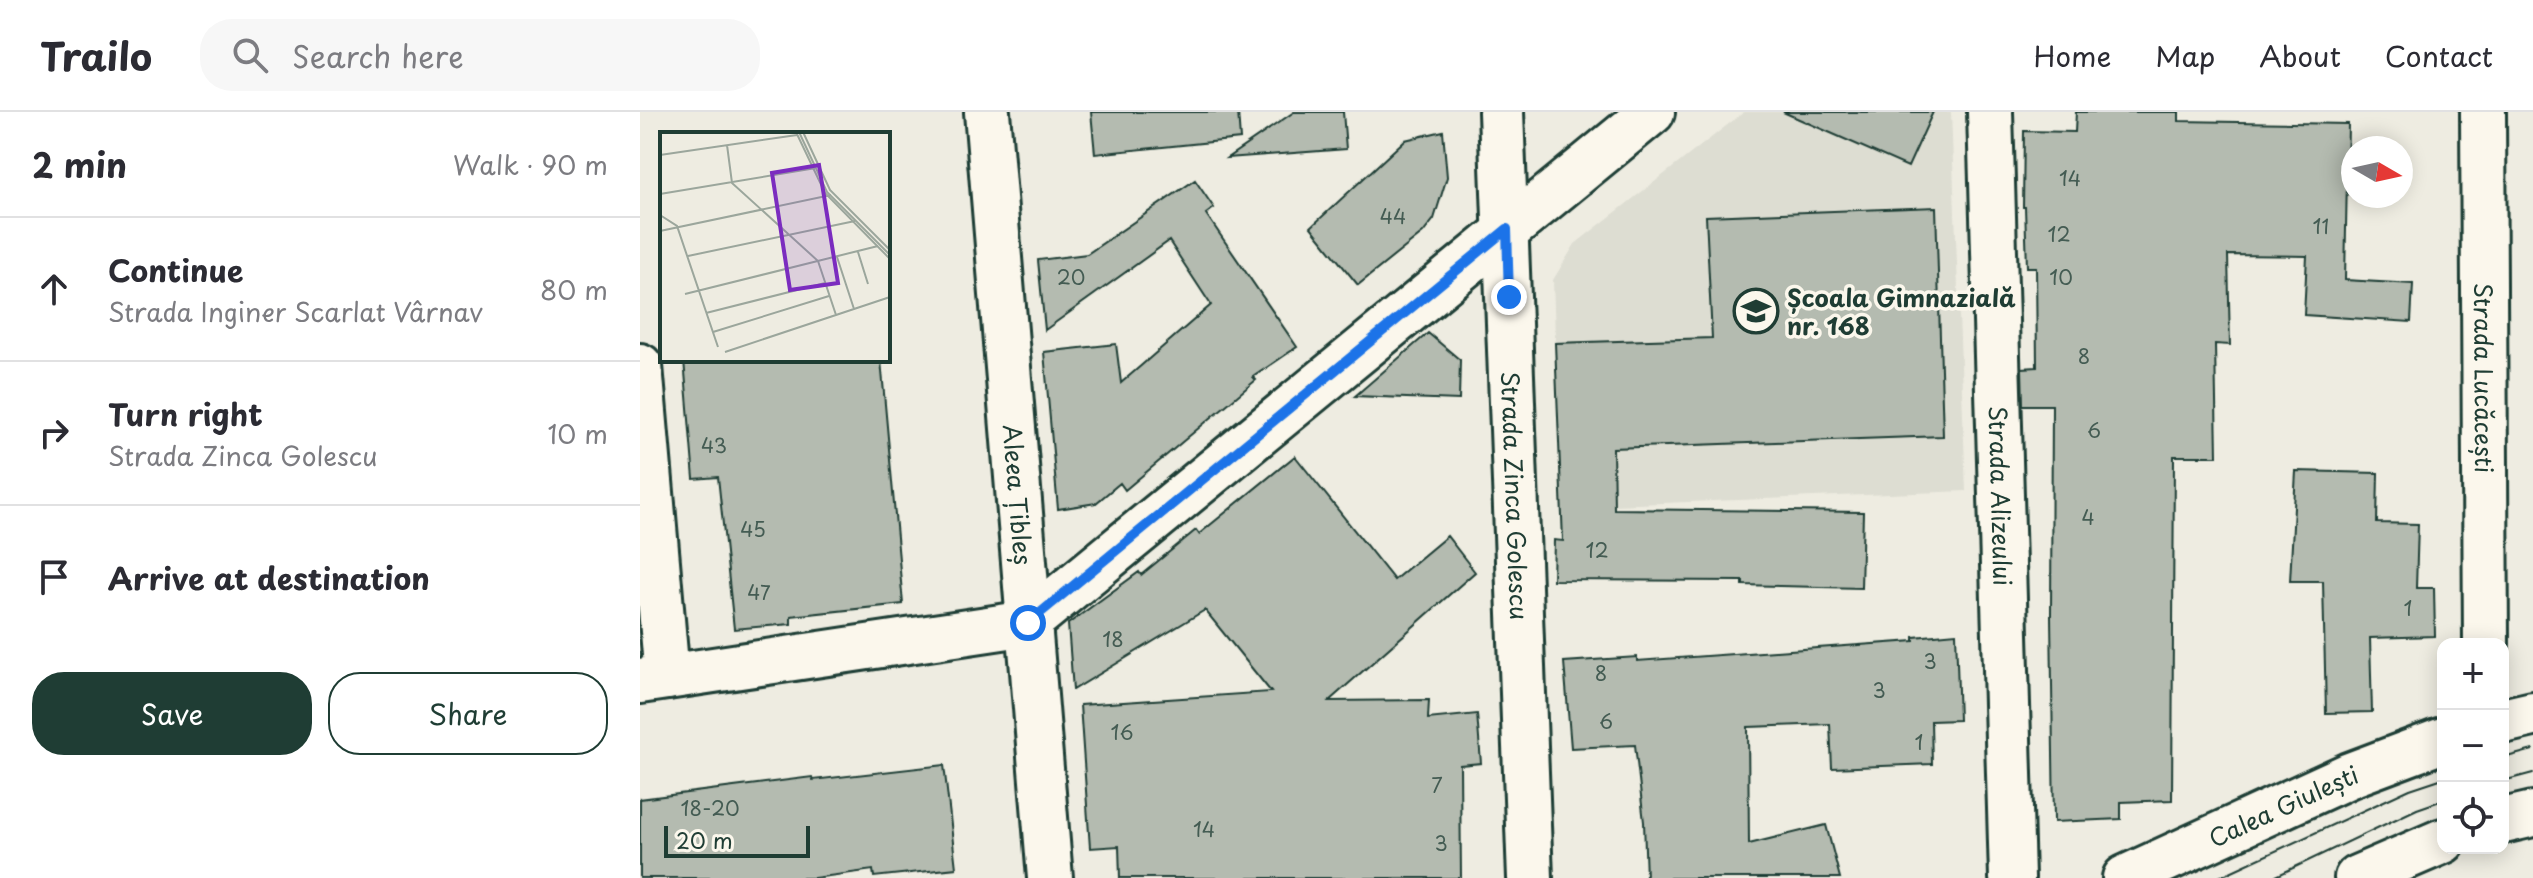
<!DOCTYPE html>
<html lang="en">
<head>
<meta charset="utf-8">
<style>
	:root { --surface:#fff; --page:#f7f7f7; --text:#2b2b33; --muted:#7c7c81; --line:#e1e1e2; --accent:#1f3d34 }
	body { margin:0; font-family:"Playpen Sans",sans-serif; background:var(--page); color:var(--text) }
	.controls { position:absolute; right:24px; bottom:24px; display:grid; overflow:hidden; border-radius:16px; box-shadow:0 4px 20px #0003 }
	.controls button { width:72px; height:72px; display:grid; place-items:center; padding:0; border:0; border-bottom:2px solid var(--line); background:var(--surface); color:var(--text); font:40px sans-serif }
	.compass { position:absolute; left:1701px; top:24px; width:72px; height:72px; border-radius:50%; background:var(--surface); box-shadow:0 4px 20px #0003; rotate:99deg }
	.scale { position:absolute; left:24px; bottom:20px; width:146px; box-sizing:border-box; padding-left:8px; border:4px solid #1f3d34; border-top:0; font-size:22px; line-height:28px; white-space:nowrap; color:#1f3d34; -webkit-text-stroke:6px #fbf7ec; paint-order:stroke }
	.stop { position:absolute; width:24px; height:24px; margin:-18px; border:6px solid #1a73e8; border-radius:50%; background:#fff }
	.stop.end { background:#1a73e8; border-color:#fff; box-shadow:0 2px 8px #0008 }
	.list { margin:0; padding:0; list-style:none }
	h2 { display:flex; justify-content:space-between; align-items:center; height:104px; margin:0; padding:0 32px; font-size:34px }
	h2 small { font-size:26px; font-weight:400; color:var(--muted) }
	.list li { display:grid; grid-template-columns:52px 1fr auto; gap:24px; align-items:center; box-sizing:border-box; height:144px; padding:0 32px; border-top:2px solid var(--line) }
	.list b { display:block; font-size:30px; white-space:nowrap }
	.list p { margin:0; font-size:26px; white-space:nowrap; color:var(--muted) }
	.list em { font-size:26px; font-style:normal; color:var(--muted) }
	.actions { display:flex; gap:16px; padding:24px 32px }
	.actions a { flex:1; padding:18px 0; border:2px solid var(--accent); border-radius:32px; text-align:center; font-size:28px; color:var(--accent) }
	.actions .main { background:var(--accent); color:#fff }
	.icon { flex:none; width:44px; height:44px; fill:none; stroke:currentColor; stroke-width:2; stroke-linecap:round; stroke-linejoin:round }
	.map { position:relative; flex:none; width:1893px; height:766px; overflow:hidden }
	header { display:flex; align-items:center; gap:48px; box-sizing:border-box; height:112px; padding:0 40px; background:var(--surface); border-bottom:2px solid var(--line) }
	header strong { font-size:38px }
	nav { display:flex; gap:44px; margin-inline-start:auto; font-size:28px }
	.search { width:560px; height:72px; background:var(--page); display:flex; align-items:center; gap:20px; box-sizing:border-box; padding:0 28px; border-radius:32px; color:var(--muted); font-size:30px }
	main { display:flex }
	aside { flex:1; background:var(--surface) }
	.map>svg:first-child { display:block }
	.built { fill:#ddddd2 }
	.building { fill:#b4bbb0; stroke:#1f3d34; stroke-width:2 }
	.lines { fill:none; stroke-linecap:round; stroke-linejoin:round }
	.minor-casing { stroke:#1f3d34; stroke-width:50 }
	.secondary-casing { stroke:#1f3d34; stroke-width:50 }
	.minor { stroke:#fbf7ec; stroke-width:44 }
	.secondary { stroke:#fbf7ec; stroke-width:44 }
	.tram { stroke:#1f3d34; stroke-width:2 }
	.route { stroke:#1a73e8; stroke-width:10 }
	.labels { text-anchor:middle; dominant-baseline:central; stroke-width:7; stroke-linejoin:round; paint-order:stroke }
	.number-label { font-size:20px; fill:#445c53 }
	.poi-label { font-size:24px; font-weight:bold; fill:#1f3d34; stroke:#fbf7ec; text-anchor:start }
	.street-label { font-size:24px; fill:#1f3d34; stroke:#fbf7ec }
	.inset-road { fill:none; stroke:#9ba69c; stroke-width:2 }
	.view { fill:#7b2cbf; fill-opacity:0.15; stroke:#7b2cbf; stroke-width:4 }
	.inset-edge { fill:none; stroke:#1f3d34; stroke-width:4 }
</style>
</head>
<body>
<header>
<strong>Trailo</strong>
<div class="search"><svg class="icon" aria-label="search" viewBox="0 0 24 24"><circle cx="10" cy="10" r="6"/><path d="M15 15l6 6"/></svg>Search here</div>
<nav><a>Home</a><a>Map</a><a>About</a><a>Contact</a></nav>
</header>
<main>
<aside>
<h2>2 min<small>Walk · 90 m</small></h2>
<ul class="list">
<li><svg class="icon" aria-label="ahead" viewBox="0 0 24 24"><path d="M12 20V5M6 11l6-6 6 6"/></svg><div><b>Continue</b><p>Strada Inginer Scarlat Vârnav</p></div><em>80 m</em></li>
<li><svg class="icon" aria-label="right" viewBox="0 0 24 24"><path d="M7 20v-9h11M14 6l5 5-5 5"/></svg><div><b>Turn right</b><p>Strada Zinca Golescu</p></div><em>10 m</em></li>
<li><svg class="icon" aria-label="arrive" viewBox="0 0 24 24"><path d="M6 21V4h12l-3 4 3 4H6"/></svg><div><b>Arrive at destination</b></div></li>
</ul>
<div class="actions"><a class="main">Save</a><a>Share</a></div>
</aside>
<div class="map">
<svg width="1893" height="766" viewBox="0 0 1893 766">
	<rect width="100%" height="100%" fill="#eeece1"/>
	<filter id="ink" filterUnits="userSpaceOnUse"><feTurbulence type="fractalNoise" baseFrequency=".0125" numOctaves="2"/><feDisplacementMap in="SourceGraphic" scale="16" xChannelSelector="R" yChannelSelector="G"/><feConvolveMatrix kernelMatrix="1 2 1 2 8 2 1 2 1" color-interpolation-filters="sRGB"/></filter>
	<g filter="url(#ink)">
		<path class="built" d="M 1104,0 L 1311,0 L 1326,379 L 921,395 L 913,168 L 935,132 Z"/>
		<path class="building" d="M 451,0 L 598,0 L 600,27 L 455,42 Z
			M 654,0 L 703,0 L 706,37 L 587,46 Z
			M 1143,0 L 1293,0 L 1268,55 Z
			M 1436,0 L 1539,0 L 1539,9 L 1708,12 L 1705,168 L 1773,172 L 1771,210 L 1664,203 L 1667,144 L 1588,143 L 1590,233 L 1575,232 L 1577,344 L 1534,344 L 1532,688 L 1481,690 L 1481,707 L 1414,710 L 1411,504 L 1412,293 L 1383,293 L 1382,256 L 1397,255 L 1396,155 L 1387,155 L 1385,95 L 1383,95 L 1384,19 L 1435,20 Z
			M 803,19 L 807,65 L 794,107 L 783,121 L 718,173 L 671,115 L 765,28 Z
			M 555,68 L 574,96 L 566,102 L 657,235 L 613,265 L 616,268 L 485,378 L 480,371 L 456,391 L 418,397 L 404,240 L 476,232 L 481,271 L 571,193 L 529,129 L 405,218 L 398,148 L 447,142 Z
			M 1296,95 L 1303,324 L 973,336 L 974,397 L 1223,400 L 1221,476 L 1103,473 L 1103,469 L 913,468 L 914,428 L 923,429 L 915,231 L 1072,226 L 1066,104 Z
			M 788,221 L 820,248 L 819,288 L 715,284 Z
			M 44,248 L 241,248 L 263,492 L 151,504 L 151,512 L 94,517 L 78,365 L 54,367 Z
			M 655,344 L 754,468 L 807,424 L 835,460 L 689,589 L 789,588 L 788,607 L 837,602 L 841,651 L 820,653 L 821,766 L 480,766 L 479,734 L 450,736 L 440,593 L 631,580 L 565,498 L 433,578 L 428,512 L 499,460 L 501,463 L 556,418 L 559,422 Z
			M 1656,359 L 1738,361 L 1737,411 L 1778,412 L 1776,476 L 1794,476 L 1795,524 L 1730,526 L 1732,600 L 1686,601 L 1683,469 L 1650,469 Z
			M 1316,521 L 1319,608 L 1291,609 L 1292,652 L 1192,656 L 1190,612 L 1108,615 L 1109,732 L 1186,713 L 1200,766 L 1006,766 L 1004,710 L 995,633 L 931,636 L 924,550 L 997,545 L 997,549 L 1274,529 L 1274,525 Z
			M 304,653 L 316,756 L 234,765 L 233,758 L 174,766 L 0,766 L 0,687 L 172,665 L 173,668 Z"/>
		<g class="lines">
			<g class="minor-casing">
				<g id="minor">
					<path id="s1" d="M 347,0 L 410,766"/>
					<path id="s2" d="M 861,0 L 890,766"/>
					<path id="s3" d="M 1350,0 L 1372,766"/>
					<path id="s4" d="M 1843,0 L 1846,532"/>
					<path d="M 0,254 L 27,565"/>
					<path d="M 0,569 L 388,511 L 1012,0"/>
				</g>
			</g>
			<g class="secondary-casing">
				<g id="secondary">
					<path d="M 1863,609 L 1893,602"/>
					<path d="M 1863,709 L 1893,702"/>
					<path id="s5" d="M 1485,766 L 1710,663 L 1803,628"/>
					<path d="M 1717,766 L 1803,729"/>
				</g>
			</g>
			<use href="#minor" class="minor"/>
			<use href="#secondary" class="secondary"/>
			<path class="tram" d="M 1863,646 L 1893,638
				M 1863,669 L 1893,661
				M 1577,766 L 1770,677 L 1803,666
				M 1632,766 L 1777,697 L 1803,688"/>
		</g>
	</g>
	<g class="lines" filter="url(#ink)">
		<path class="route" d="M 388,511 L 867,117 L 869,185"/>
	</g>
	<defs>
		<g id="school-ring" transform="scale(2.3)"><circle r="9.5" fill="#fbf7ec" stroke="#1f3d34" stroke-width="1.5"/><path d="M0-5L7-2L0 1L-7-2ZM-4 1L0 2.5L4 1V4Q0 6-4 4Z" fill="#1f3d34"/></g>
	</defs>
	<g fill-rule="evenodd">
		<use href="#school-ring" x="1116" y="199"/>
	</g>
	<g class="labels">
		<g class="number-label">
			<text x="1430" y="66">14</text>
			<text x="753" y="104">44</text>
			<text x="1681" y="114">11</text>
			<text x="1419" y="122">12</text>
			<text x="431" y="165">20</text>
			<text x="1421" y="165">10</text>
			<text x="1444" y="244">8</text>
			<text x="1454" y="318">6</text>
			<text x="74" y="333">43</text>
			<text x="1448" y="405">4</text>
			<text x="113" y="417">45</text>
			<text x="957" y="438">12</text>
			<text x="119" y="480">47</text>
			<text x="1768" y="496">1</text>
			<text x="473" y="527">18</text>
			<text x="1290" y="549">3</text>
			<text x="961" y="561">8</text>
			<text x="1239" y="578">3</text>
			<text x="966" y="609">6</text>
			<text x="482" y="620">16</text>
			<text x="1279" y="630">1</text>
			<text x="797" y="673">7</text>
			<text x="70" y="696">18-20</text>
			<text x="564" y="717">14</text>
			<text x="801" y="731">3</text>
		</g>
		<g class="poi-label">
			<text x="1147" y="185">Școala Gimnazială<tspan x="1147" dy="28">nr. 168</tspan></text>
		</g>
		<g class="street-label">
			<text stroke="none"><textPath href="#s4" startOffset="266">Strada Lucăcești</textPath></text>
			<text stroke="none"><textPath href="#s1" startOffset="384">Aleea Țibleș</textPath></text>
			<text stroke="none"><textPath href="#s2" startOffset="384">Strada Zinca Golescu</textPath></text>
			<text stroke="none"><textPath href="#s3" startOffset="384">Strada Alizeului</textPath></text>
			<text stroke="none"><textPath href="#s5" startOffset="174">Calea Giulești</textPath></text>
		</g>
	</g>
	<g transform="translate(20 20)">
		<rect width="230" height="230" fill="#eeece1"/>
		<path class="inset-road" d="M 136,0 L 165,61 L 230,127M 139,0 L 167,60 L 230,123M 143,0 L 170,58 L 230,118M 67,13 L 72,51 L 158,129 L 176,183M 0,23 L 137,3M 0,62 L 156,36M 0,83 L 17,94 L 58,215M 0,99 L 171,63M 198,120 L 208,152M 28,124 L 195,89M 177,125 L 194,177M 25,162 L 218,114M 46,181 L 165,151M 53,200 L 169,164M 65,220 L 230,165"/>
		<path class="view" d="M 159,33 L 178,151 L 130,158 L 112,41 Z"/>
		<rect width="230" height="230" class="inset-edge"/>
	</g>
</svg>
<div class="controls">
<button>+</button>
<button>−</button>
<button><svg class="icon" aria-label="locate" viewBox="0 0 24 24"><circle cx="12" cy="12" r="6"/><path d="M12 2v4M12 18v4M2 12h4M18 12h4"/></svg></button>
</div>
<svg class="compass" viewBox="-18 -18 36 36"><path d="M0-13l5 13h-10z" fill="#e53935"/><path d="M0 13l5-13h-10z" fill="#7c7c81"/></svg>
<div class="scale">20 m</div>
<div class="stop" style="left:388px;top:511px"></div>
<div class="stop end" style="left:869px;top:185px"></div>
</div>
</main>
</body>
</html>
